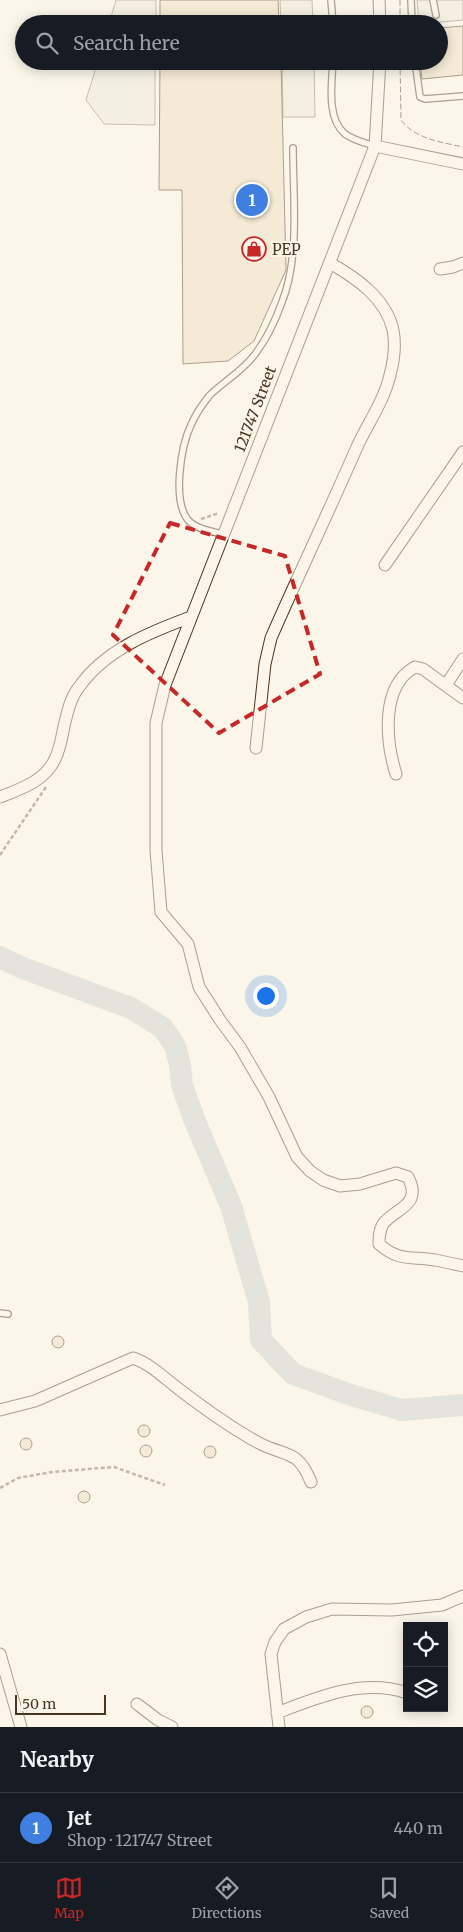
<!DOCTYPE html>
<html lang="en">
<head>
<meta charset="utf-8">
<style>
	:root { --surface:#171b24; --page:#20242c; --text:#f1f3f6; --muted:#9ea1a6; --line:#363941; --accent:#c62828 }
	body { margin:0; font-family:Merriweather,serif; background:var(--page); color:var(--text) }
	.controls { position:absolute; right:15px; bottom:15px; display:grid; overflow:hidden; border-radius:0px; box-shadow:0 2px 12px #0003 }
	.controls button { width:45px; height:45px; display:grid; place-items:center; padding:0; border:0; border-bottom:1px solid var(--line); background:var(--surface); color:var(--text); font:25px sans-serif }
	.scale { position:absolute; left:15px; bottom:12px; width:91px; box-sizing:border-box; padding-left:5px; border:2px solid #4a3520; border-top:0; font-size:14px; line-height:18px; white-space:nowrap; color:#4a3520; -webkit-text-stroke:4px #fbf6e9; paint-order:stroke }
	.you { position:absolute; left:265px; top:995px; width:18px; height:18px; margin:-12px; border:4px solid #fff; border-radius:50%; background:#1a73e8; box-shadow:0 0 0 8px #1a73e833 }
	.badge { display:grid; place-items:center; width:32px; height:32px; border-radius:50%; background:var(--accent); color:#fff; font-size:16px; font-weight:700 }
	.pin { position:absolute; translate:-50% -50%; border:2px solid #fff; box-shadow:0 1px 5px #0006 }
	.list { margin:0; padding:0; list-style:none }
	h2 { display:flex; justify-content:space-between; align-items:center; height:65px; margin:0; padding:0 20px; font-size:21px }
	h2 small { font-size:16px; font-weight:400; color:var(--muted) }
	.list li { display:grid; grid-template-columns:32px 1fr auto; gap:15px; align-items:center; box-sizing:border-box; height:70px; padding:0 20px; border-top:1px solid var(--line) }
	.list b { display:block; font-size:19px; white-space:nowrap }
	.list p { margin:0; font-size:16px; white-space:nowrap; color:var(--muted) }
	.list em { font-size:16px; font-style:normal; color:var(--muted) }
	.icon { flex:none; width:28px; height:28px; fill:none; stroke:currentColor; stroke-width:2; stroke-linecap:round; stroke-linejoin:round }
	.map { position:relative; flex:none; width:463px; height:1727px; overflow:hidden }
	.search { position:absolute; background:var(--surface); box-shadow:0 2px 12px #0003; left:15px; right:15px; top:15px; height:55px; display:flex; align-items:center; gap:12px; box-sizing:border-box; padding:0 18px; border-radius:28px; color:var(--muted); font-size:19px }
	.sheet { height:135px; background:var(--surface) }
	nav { display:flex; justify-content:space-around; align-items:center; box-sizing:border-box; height:70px; border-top:1px solid var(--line); background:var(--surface); font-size:14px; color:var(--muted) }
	nav a { display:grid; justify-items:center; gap:2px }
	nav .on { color:var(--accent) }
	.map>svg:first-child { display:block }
	.parking { fill:#ede7d9; stroke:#887966 }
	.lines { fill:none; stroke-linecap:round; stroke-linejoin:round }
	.river { stroke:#c9cecd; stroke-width:22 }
	.building { fill:#ecdcbc; stroke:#4a3520 }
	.service-casing { stroke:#4a3520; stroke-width:8 }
	.minor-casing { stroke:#4a3520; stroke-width:13 }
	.path { stroke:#7f6f5c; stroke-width:2.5; stroke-dasharray:4 2.5; stroke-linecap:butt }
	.service { stroke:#fbf6e9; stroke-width:5.5 }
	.minor { stroke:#fbf6e9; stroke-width:11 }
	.fence { stroke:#4a3520; stroke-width:1; stroke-dasharray:6 2.5; stroke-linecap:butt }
	.marked { fill:none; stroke:#c62828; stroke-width:4; stroke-dasharray:10 6; stroke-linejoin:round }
	.labels { text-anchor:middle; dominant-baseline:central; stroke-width:4; stroke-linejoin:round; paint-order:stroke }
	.poi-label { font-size:15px; fill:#4a3520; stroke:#fbf6e9; text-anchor:start }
	.street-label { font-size:15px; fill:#4a3520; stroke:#fbf6e9 }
</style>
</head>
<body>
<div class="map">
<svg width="463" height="1727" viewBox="0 0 463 1727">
	<rect width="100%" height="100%" fill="#fbf6e9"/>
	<path class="parking" d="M 116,0 L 156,0 L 156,24 L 109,24 Z
		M 280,0 L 312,0 L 313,24 L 281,24 Z
		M 417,0 L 463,0 L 463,20 L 419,24 Z
		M 98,61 L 155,61 L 155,125 L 104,124 L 86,100 Z
		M 282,61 L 314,61 L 315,117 L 283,117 Z"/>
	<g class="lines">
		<path class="river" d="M 0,957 L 20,967 L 131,1008 L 163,1028 L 175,1046 L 180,1065 L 182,1085 L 194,1119 L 231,1206 L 259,1302 L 261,1340 L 293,1374 L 351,1395 L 402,1410 L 463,1405"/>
	</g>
	<path class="building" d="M 160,0 L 278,0 L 279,24 L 160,24 Z
		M 463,26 L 463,75 L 422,79 L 420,61 L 439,61 L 439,28 Z
		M 160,61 L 281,61 L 286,270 L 254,341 L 228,361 L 183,364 L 182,190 L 159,190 Z
		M52 1342a6 6 0 1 1 12 0a6 6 0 1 1-12 0Z
		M138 1431a6 6 0 1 1 12 0a6 6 0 1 1-12 0Z
		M20 1444a6 6 0 1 1 12 0a6 6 0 1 1-12 0Z
		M140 1451a6 6 0 1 1 12 0a6 6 0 1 1-12 0Z
		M204 1452a6 6 0 1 1 12 0a6 6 0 1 1-12 0Z
		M78 1497a6 6 0 1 1 12 0a6 6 0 1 1-12 0Z
		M361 1712a6 6 0 1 1 12 0a6 6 0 1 1-12 0Z"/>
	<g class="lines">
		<g class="service-casing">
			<path id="service" d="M 331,0 L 333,24
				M 411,0 L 412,24
				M 433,0 L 436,15
				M 333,61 C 332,83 326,118 345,134 C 353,140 365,143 375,146
				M 415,61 L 420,97 L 425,99 L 463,96
				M 222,534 C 211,531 196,529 188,520 C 172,500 181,446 191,425 C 195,415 202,405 209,396 C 224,381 243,371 256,353 C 267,338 276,319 282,302 C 300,257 293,197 293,148
				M 0,1313 L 8,1314"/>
		</g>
		<g class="minor-casing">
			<path id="minor" d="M 379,0 L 380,24
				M 380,61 L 375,146 L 463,164
				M 375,146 L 165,685 L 156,723 L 156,850 L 161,912 L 188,944 L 199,987 L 220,1020 L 240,1047 L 269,1097 L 297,1157 L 310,1171 L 323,1180 L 340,1186 L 360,1184 L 396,1173 L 408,1177 C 423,1206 395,1208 383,1224 C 379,1231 379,1237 379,1244 C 399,1262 412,1256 435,1260 C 445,1262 454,1264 463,1266
				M 440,269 L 453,267 L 463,263
				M 385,565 L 463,452
				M 446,685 L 463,659
				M 256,748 L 265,664 L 271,638 C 299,574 329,511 357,447 C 368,423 384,401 390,375 C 394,360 396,345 393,330 C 386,298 356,278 330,263
				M 396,774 C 386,742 380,686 415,667 L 423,669 L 463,698
				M 0,797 C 21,789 45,781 55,759 C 61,747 62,734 65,722 C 68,710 71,697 79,687 C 105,650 150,632 191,617
				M 0,1410 L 35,1401 L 133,1358 C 151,1364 164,1378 180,1390 C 205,1409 231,1428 259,1443 C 286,1457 298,1449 311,1482
				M 0,1654 L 21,1727
				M 137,1704 L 158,1720 L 172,1727
				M 277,1713 C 318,1697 364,1678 407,1693
				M 279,1727 L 271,1654 L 275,1642 L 284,1629 L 306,1617 L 332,1609 L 392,1610 L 442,1605 L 463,1596"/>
		</g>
		<path class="path" d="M 201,519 L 219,513
			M 0,855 L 46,787
			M 0,1488 L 18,1478 L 52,1472 L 114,1467 L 165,1485"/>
		<use href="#service" class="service"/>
		<use href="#minor" class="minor"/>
		<path class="fence" d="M 400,0 L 400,24
			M 400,61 L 401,120 C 415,139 441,142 463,147"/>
	</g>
	<path d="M0 0H463V1727H0ZM 170,523 L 285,556 L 320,674 L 219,733 L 113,635 Z" fill="#fbf6e9" fill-opacity=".55" fill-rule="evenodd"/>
	<path class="marked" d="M 170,523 L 285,556 L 320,674 L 219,733 L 113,635 Z"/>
	<defs>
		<g id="shop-ring" transform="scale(1.25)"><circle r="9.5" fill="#fbf6e9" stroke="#c62828" stroke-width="1.5"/><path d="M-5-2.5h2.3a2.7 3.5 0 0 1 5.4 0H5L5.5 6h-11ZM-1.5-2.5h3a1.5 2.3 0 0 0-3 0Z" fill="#c62828"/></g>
	</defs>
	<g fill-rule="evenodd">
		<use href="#shop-ring" x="254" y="249"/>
	</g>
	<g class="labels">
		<g class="poi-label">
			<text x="272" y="249">PEP</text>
		</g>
		<g class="street-label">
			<text transform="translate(255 409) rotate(-69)">121747 Street</text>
		</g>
	</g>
</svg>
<div class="controls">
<button><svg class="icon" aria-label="locate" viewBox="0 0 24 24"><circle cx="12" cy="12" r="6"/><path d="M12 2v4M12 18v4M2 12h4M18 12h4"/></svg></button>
<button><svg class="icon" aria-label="layers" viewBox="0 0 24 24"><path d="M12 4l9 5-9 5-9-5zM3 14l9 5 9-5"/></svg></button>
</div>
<div class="scale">50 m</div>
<div class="you"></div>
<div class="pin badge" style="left:252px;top:200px;background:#3f7fe0">1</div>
<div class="search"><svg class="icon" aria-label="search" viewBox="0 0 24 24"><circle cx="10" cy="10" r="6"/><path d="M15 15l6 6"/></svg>Search here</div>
</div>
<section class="sheet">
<h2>Nearby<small></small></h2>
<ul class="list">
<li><span class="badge" style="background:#3f7fe0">1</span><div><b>Jet</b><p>Shop · 121747 Street</p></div><em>440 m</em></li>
</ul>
</section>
<nav>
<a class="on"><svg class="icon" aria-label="map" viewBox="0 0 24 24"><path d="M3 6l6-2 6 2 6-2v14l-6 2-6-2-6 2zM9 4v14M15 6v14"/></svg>Map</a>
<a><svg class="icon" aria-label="directions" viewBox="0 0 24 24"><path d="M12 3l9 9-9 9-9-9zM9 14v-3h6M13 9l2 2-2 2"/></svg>Directions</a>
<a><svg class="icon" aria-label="saved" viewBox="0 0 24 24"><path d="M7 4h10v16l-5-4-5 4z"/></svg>Saved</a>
</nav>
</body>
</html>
